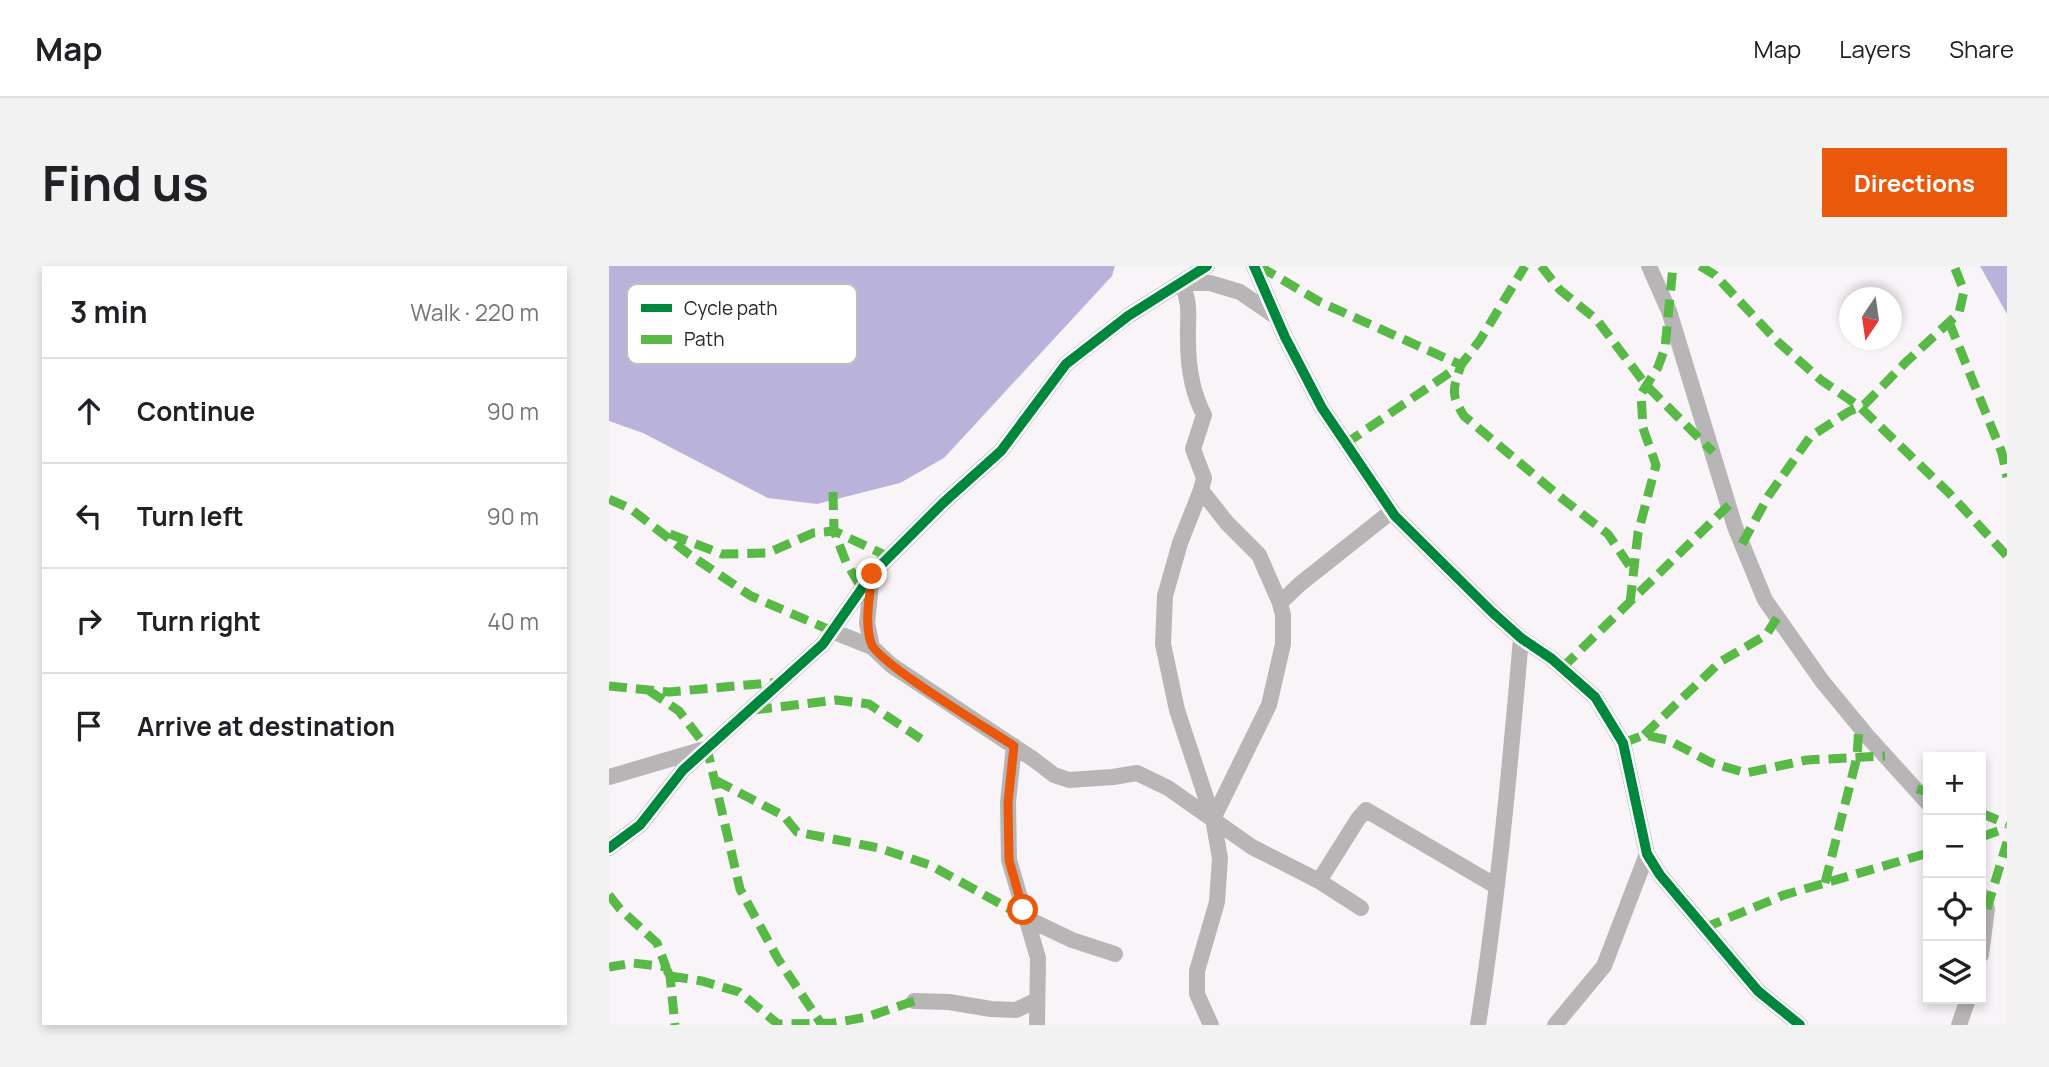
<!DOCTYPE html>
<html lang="en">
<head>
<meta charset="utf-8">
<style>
	:root { --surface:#fff; --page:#f2f2f2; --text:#202124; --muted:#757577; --line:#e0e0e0; --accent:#ea580c }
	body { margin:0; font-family:Manrope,sans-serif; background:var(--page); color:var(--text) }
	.controls { position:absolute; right:21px; bottom:21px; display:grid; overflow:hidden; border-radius:0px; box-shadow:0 4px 10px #0003 }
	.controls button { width:63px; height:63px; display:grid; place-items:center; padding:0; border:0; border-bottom:2px solid var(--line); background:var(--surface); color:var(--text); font:35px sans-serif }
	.compass { position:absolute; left:1230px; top:21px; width:63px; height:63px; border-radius:50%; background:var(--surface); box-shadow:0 4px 10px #0003; rotate:193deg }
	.stop { position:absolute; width:21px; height:21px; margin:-16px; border:5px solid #ea580c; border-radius:50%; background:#fff }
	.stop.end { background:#ea580c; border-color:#fff; box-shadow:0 2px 7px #0008 }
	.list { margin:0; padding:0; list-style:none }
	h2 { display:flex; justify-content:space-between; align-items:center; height:91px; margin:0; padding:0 28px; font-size:30px }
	h2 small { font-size:23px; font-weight:400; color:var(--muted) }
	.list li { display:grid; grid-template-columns:46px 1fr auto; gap:21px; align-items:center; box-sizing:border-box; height:105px; padding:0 28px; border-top:2px solid var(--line) }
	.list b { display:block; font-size:26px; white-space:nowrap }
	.list em { font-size:23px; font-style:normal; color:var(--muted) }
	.icon { flex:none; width:38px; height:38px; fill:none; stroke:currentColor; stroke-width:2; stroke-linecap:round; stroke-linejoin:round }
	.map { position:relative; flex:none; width:1398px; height:759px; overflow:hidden; border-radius:0px }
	header { display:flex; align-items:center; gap:42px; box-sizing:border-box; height:98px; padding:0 35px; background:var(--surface); border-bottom:2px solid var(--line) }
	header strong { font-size:33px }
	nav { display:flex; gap:38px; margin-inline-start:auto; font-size:24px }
	.intro { display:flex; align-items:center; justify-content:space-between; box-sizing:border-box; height:168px; padding:0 42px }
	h1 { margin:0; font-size:49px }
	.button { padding:18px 32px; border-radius:0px; background:var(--accent); color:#fff; font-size:24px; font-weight:700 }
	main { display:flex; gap:42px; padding:0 42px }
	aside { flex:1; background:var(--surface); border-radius:0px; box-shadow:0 4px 10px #0003 }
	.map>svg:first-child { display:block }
	.water { fill:#b9b3dc }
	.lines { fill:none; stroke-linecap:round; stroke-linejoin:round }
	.minor { stroke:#b8b5b7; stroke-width:16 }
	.quiet { stroke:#58b947; stroke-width:9; stroke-dasharray:18 9; stroke-linecap:butt }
	.cycleway-casing { stroke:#fff; stroke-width:15 }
	.cycleway { stroke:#00873e; stroke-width:10 }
	.route { stroke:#ea580c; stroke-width:9 }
	.key { fill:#fff; stroke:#bfbebe; stroke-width:2 }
	.key-label { font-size:19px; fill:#292528 }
</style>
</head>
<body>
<header>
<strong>Map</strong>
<nav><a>Map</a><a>Layers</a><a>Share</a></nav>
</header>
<div class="intro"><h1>Find us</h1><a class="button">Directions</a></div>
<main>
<aside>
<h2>3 min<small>Walk · 220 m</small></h2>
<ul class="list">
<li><svg class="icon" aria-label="ahead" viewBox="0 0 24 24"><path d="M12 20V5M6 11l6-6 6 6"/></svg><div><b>Continue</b></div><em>90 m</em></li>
<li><svg class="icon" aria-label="left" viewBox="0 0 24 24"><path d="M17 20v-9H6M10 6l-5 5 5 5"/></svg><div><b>Turn left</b></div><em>90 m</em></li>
<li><svg class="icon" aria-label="right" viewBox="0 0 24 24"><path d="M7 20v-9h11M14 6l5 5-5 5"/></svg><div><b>Turn right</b></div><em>40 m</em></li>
<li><svg class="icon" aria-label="arrive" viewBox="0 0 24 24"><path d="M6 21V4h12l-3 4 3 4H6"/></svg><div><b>Arrive at destination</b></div></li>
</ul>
</aside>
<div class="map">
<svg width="1398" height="759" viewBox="0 0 1398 759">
	<rect width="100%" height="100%" fill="#f9f4f7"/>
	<path class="water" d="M 0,0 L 506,0 L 503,10 L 335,192 L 291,217 L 208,238 L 159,232 L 34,167 L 0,155 Z
		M 1371,0 L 1398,0 L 1398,48 Z"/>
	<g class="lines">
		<path class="minor" d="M 645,0 L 676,71 L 713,142 L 786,250 L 883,346 L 912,372 L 943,393 L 986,431 L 1014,477 L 1038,588 L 1051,609 L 1149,725 L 1191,759
			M 1040,0 L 1060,45 L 1126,261 L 1156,334 L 1213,415 L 1260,472 L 1319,537
			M 572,17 C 583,38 578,52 579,75 C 579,100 583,126 595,149 L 584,183 L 595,212 L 592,224 L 571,277 L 556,330 L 554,378 L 568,444 L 604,553 L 611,592 L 608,636 L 588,705 L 588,728 L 602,759
			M 572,17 L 601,17 L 631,26 L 666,50
			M 592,224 L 618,257 L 650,289 L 671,337 L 674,349 L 674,378 L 660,439 L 604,553
			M 263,309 L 258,357 L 263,381 L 282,399 L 424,493 L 445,509 L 460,514 L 504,511 L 528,507 L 559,522 L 643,581 L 710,615 L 752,642
			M 671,337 L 691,318 L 783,245
			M 223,365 L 263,381
			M 405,480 L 399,536 L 400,594 L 429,692 L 428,759
			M 0,511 L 92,484
			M 0,582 L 31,559 L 74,504 L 214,378 L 263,308 L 334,237 L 392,185 L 457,98 L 519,50 L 598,0
			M 710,615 L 749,553 L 757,544 L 887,620
			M 1372,629 L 1378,643 L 1372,689
			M 417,652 L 463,674 L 506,688
			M 305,735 L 340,736 L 382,743 L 407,744 L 428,734
			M 869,759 C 889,631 901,501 912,372
			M 946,759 L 995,700 L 1038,588
			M 1350,759 L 1359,733"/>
		<path class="quiet" d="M 650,0 L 711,36 L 852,99 C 844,124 841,127 855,150 L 955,234 L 999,268 L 1024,305
			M 932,0 L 951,24 L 988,54 L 1037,119 L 1104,186
			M 1091,0 L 1106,9 L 1168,75 L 1212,114 L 1251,141 L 1341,228 L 1398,290
			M 1340,56 L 1393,187 L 1398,211
			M 736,178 L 852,99 L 871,74 L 916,0
			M 224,226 L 225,265 L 237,296 L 260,335
			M 0,233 L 22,243 L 81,289 L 142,330 L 223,365
			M 61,268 L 113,288 L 159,287 L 204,267 L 225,265 L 280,291
			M 1133,278 L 1160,229 L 1201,171 L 1239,146 L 1255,139 L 1296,97 L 1350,47 L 1355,25 L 1345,0
			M 1021,337 L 1029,267 L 1047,199 L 1034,162 L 1032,128 L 1049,101 L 1056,82 L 1064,0
			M 953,402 L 1120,239
			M 0,420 L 60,426 L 171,416
			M 39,424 L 70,445 L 98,482 L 131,623 L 169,693 L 213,759
			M 145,444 L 227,434 L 260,438 L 312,473
			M 1035,469 L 1111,396 L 1157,369 L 1168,352
			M 1014,477 L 1035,469 L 1059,474 L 1103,497 L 1137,507 L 1198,494 L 1276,490
			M 106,514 L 175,550 L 188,566 L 270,582 L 321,599 L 417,652
			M 1308,523 L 1319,526
			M 1372,547 L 1398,558
			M 1372,571 L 1398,562
			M 1216,617 L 1248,491 L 1250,460
			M 0,629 L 11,643 L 48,677 L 57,701 L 24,697 L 0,701
			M 1378,643 L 1398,576
			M 1095,662 L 1175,629 L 1319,587
			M 58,704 L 61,710 L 66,759
			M 61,710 L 93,715 L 130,726 L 169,758 L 224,757 L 258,751 L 305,735"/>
		<g class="cycleway-casing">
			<path id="cycleway" d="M 645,0 L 676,71 L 713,142 L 786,250 L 883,346 L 912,372 L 943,393 L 986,431 L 1014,477 L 1038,588 L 1051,609 L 1149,725 L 1191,759
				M 0,582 L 31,559 L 74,504 L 214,378 L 263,308 L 334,237 L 392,185 L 457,98 L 519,50 L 598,0"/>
		</g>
		<use href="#cycleway" class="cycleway"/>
	</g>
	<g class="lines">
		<path class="route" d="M 263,308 C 261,331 255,355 262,377 C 268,397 381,464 405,480 L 399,536 L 400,594 L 414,644"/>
	</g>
	<rect x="18" y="18" width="230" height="80" rx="10" class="key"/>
	<rect x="32" y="38" width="31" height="8" fill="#00873e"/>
	<rect x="32" y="69" width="31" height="9" fill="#58b947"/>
	<g class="key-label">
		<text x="75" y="49">Cycle path</text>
		<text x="75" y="80">Path</text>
	</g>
</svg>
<div class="controls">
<button>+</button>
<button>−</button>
<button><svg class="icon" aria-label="locate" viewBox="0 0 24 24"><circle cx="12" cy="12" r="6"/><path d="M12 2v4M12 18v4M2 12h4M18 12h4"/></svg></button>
<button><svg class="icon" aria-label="layers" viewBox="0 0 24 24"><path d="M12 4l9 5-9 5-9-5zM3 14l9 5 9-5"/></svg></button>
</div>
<svg class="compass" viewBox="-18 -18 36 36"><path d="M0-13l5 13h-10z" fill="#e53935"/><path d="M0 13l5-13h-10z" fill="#757577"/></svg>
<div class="stop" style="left:414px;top:644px"></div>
<div class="stop end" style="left:263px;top:308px"></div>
</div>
</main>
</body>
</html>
